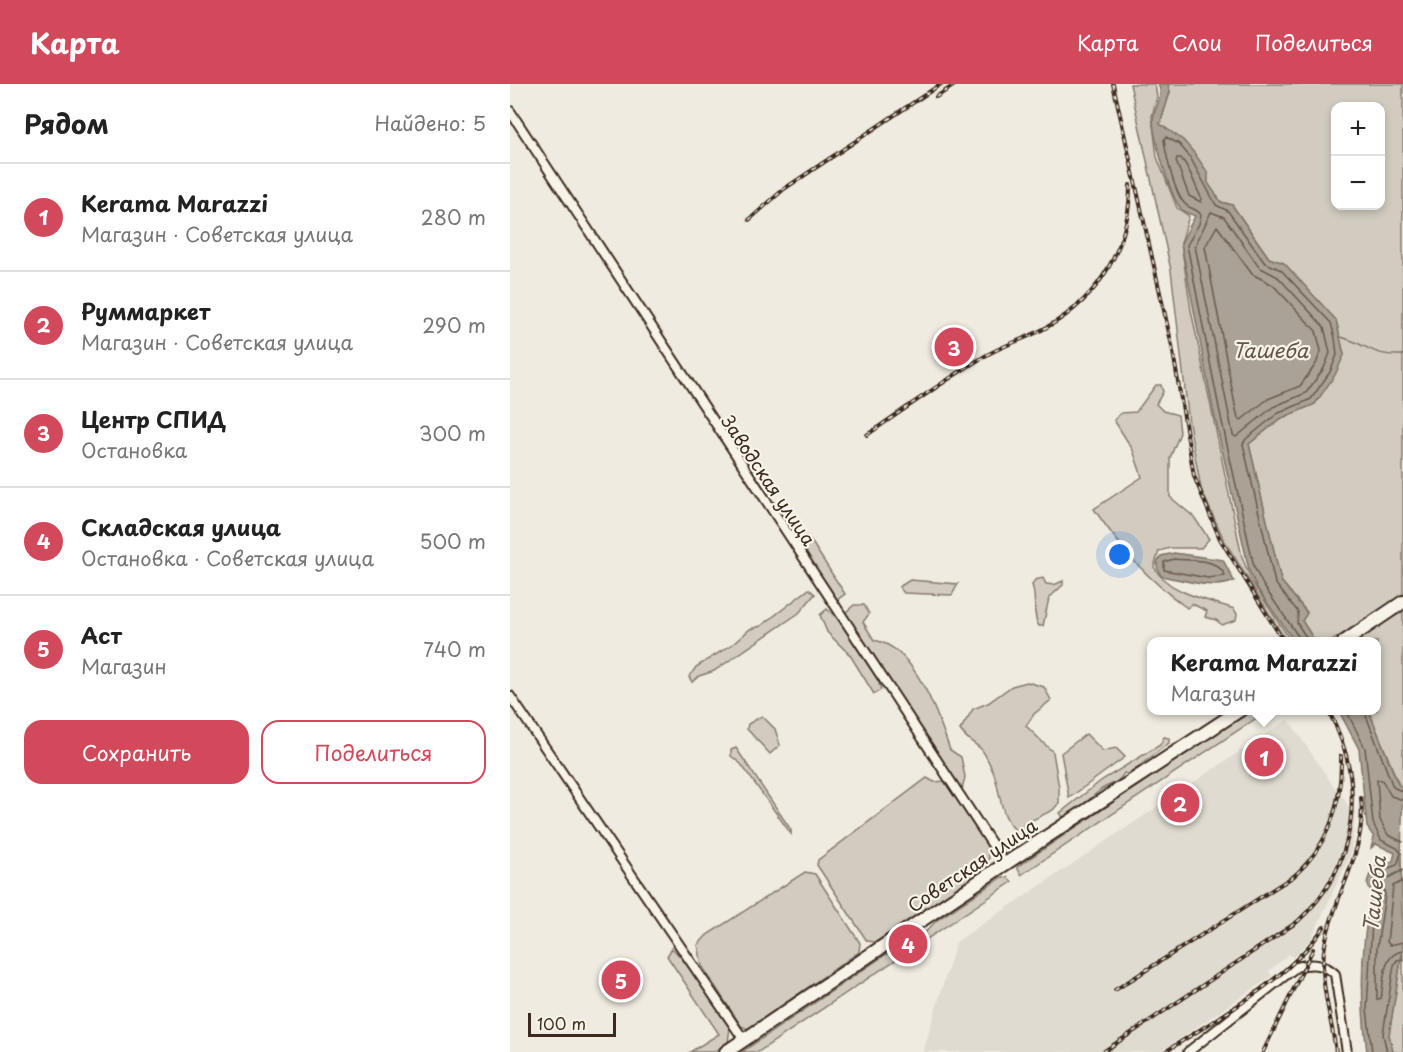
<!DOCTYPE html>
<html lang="ru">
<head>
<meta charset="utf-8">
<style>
	:root { --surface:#fff; --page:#f6f6f6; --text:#222; --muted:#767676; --line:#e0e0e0; --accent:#d1495b }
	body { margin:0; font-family:"Playpen Sans",sans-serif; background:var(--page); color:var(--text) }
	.controls { position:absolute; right:18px; top:18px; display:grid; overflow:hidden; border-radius:12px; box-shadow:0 3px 9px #0003 }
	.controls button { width:54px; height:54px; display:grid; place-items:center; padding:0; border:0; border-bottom:2px solid var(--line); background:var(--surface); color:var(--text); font:30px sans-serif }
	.scale { position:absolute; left:18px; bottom:15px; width:88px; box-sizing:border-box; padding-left:6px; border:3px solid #3b2a1e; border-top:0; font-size:16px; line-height:21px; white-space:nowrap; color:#3b2a1e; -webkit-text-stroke:4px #f7f3e8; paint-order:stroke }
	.you { position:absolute; left:610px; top:471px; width:21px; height:21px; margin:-15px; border:4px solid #fff; border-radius:50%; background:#1a73e8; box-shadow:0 0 0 9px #1a73e833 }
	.badge { display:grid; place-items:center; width:39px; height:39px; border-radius:50%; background:var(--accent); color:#fff; font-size:20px; font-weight:700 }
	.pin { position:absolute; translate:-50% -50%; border:3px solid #fff; box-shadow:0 2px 6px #0006 }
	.popup { position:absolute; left:637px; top:553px; width:234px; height:78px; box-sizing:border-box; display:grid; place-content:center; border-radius:12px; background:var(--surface); filter:drop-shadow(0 2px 4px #0005); font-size:20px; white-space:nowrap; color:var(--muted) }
	.popup b { font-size:22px; color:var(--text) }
	.popup::after { content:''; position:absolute; left:50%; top:100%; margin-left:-12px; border:12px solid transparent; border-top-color:var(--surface) }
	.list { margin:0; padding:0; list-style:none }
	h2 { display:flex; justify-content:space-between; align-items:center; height:78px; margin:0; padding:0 24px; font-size:26px }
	h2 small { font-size:20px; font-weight:400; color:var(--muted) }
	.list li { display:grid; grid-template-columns:39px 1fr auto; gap:18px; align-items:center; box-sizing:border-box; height:108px; padding:0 24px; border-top:2px solid var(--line) }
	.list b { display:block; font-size:22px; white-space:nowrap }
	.list p { margin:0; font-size:20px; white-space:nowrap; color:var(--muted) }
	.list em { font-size:20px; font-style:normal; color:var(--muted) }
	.actions { display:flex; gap:12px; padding:18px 24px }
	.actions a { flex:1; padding:14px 0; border:2px solid var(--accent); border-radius:18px; text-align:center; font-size:21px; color:var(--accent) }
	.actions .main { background:var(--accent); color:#fff }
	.map { position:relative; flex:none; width:893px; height:968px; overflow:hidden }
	header { display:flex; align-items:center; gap:36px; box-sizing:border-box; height:84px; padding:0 30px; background:var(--accent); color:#fff }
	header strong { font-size:28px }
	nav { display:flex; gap:33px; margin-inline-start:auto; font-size:21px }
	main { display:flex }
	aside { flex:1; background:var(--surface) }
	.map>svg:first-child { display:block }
	.built { fill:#e0dbd0 }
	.green { fill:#d1cbc0; stroke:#867a6f; stroke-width:1.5; fill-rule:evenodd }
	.water { fill:#aaa296; stroke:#7e7266; stroke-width:1.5 }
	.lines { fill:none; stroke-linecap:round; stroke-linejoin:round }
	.shore { stroke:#675a4e; stroke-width:1.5 }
	.stream { stroke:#7e7266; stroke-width:1.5 }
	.minor-casing { stroke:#3b2a1e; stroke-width:12 }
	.primary-casing { stroke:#3b2a1e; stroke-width:16 }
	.minor { stroke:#f7f3e8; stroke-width:8 }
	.primary { stroke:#f7f3e8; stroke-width:12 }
	.rail-casing { stroke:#3b2a1e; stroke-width:4 }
	.rail { stroke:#f7f3e8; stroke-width:1.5; stroke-dasharray:4.5; stroke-linecap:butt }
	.labels { text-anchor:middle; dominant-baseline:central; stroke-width:4.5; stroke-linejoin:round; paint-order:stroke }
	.street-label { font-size:18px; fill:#3b2a1e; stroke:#f7f3e8 }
	.water-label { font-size:20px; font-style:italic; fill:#625448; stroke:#f7f3e8 }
</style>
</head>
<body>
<header>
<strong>Карта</strong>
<nav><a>Карта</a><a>Слои</a><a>Поделиться</a></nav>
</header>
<main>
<aside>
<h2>Рядом<small>Найдено: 5</small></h2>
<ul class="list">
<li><span class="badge">1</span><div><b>Kerama Marazzi</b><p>Магазин · Советская улица</p></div><em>280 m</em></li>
<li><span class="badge">2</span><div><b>Руммаркет</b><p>Магазин · Советская улица</p></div><em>290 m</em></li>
<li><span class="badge">3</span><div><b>Центр СПИД</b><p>Остановка</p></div><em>300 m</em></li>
<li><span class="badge">4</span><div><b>Складская улица</b><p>Остановка · Советская улица</p></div><em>500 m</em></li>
<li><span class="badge">5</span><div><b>Аст</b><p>Магазин</p></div><em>740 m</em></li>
</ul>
<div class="actions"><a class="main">Сохранить</a><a>Поделиться</a></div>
</aside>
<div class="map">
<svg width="893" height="968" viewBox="0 0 893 968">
	<rect width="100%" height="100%" fill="#efebe0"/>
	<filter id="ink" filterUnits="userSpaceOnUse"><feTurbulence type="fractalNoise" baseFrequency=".0167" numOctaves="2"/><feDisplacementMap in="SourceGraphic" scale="12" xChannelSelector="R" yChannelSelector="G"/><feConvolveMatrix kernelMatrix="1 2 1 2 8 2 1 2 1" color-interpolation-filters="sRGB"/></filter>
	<g filter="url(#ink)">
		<path class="built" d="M 778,635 L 827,707 L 827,711 L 833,713 L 840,727 L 846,727 L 841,770 L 801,855 L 783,874 L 779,870 L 759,887 L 762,892 L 650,968 L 413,968 L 446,858 Z"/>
		<path class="green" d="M 620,0 L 645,0 L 647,13 L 642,32 L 647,73 L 667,124 L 679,132 L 671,159 L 681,226 L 732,473 L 742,498 L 781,557 L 776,557 L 714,456 L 691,405 L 679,339 L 661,186 Z
			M 658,0 L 893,0 L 893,510 L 822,557 L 805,557 L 792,537 L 797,528 L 771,497 L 739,360 L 770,335 L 805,320 L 834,271 L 826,236 L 799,208 L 759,174 L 722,121 L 711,118 L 650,40 L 660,8 ZM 826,22 L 870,22 L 870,122 L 826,122 Z
			M 646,301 L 651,301 L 653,308 L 646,320 L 653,327 L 668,331 L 670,349 L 660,374 L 660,413 L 684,433 L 699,455 L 691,464 L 660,464 L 649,467 L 644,483 C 658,510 697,515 724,525 L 727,530 L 726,536 L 712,541 L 706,536 L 695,533 L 697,527 L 682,520 L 677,524 C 635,493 614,468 584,425 L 632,393 L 623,366 L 604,336 L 611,329 L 626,328 Z
			M 280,448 L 296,452 L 303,460 L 335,510 L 327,516 Z
			M 533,494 L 536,500 L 544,501 L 553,497 L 553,501 L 539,514 L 533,542 L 529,542 C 522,533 527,514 522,501 L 525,496 Z
			M 400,496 L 448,500 L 442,511 L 394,509 L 389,503 Z
			M 299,505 L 305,510 L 289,529 L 204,587 L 189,592 L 182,598 L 179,593 L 186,583 L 223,560 L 240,545 L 251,542 Z
			M 344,521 L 354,521 L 359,530 L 353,538 L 364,556 C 405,563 428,631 440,666 L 451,673 L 455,693 L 452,706 L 335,529 Z
			M 317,525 L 328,535 L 368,596 L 371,606 L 364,610 L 340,571 L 317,548 L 310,531 Z
			M 893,527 L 893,704 L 889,701 L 859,627 L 867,626 L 867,558 L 845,558 Z
			M 517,598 L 534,603 L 541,616 L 524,630 L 516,642 L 543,668 L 549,704 L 549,719 L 543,726 L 514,740 L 510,749 C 490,738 491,709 484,690 C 481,683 476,670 471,665 C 463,658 458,657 450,646 L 463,625 L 478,619 L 502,602 Z
			M 739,627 L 757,627 L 511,791 L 507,783 Z
			M 252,632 L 265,645 L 270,661 L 260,670 L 237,645 L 238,640 Z
			M 576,650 L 593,667 L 606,664 L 615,673 L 559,714 L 551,669 Z
			M 654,653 L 659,654 L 659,659 L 619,690 L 614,689 C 608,701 596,700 588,708 C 580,715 563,729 553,733 L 550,729 L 592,696 L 650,661 Z
			M 226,664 L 281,746 L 281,750 L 231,680 L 221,672 L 221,666 Z
			M 417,694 L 424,698 L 435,697 L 477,760 L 479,774 L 470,790 L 366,858 L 357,857 L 307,781 L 308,776 Z
			M 295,788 L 305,790 L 350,859 L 349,868 L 238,945 L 231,942 L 192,882 L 188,861 L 197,851 Z
			M 492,793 L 498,794 L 502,798 L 248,968 L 232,968 L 381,867 L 405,859 L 426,837 Z
			M 893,863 L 893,968 L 883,968 L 879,951 Z
			M 162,864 L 175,878 L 220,944 L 218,958 L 204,968 L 180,968 L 209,950 L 157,872 Z"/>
		<path class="water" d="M 648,0 L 658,0 L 660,8 L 650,40 L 673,56 L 685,70 L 698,89 L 698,99 L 711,118 L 722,121 L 759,174 L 774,179 L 826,236 L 834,271 L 825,291 L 805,320 L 770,335 L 739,360 L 771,497 L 797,529 L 792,537 L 805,557 L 784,557 L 747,504 L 739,486 L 703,325 L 671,159 L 685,132 C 681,130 675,129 672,126 C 661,116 643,51 643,37 C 643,23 655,14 648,0 Z
			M 664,469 L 713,476 L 724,497 C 704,507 671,495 651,492 C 646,483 645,479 651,472 Z
			M 829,627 L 859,627 L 888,700 L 893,704 L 891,770 L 893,863 L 879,951 L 883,968 L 857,968 C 850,915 850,862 862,810 L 857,799 L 862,784 L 883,777 L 885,769 L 866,760 L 861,764 L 864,753 L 857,743 L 849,665 Z"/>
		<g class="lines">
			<path class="shore" d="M 667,74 L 671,74 C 682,87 684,101 692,115 L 691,118 L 679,112 L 666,77 Z
				M 701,128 L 714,133 L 749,183 L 768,193 L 814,243 L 820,269 L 814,284 L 796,309 L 763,323 L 726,353 L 723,351 L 685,162 Z
				M 707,142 L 742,190 L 763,201 L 806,247 L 811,267 L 806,280 L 790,302 L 758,315 L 731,336 L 728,334 L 725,321 L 695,163 Z
				M 664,475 C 681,477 708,473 715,492 L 698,494 L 654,486 L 654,478 Z
				M 789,558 L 788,552 L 753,501 L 744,483 L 709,324 L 677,161 L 689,140 L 691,131 C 687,124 680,125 675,120 C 664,109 656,71 654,56 L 656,53 L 669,60 L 680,73 L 706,121 L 718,127 L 754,178 L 771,186 L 821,239 L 825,254 L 827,271 L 820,288 L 801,315 L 767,330 L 736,355 L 733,360 L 765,499 L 788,528 L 787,539 L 799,558
				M 836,626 L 855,664 L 863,739 L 871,756 L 887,764 L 891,769 L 887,781 L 867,788 L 863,798 L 868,811 L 862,837 L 857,925 L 862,968
				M 854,626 L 883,703 L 893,708
				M 893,716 L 881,712 L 872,696 L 867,696 L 870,736 L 878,751 L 893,758
				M 893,786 L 872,797 L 875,811 L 867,864 L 867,916 L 871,914 C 874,898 872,869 893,867
				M 893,797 L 883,802 L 877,858 L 880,861 L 893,858
				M 877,968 L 873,950 L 884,881 L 887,876 L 893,875"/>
			<path class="stream" d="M 831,253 C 859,261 860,272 893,271"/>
			<g class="minor-casing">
				<path id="minor" d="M 0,27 L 495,780
					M 0,612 L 234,956
					M 678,968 L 786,883 C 801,879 814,879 825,890 L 837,968"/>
			</g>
			<g class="primary-casing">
				<path id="primary" d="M 834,558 L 893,518
					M 216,968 L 495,780 L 730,626"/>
			</g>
			<use href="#minor" class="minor"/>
			<use href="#primary" class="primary"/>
			<g class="rail-casing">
				<path id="rail" d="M 603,0 L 662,262 L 684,392 L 710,455 L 774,558
					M 426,13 L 446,0
					M 239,136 L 274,105 L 431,0
					M 357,351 C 396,324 435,296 475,272 C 495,260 517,255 537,243 C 590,214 620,161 620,101
					M 605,906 L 784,792 C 820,760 832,719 831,672
					M 593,968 L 787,838 C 849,782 857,698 818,626
					M 655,968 C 711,931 775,899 814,843
					M 753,968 L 803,865
					M 826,968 C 821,929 807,895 816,855 C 827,806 857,765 851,714"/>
			</g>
			<use href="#rail" class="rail"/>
		</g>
	</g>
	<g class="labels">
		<g class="street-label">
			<text transform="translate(259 396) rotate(56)">Заводская улица</text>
			<text transform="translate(462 781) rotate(-34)">Советская улица</text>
		</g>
		<g class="water-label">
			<text x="760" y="266">Ташеба</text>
			<text transform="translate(864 810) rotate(-84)">Ташеба</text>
		</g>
	</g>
</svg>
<div class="controls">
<button>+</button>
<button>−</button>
</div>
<div class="scale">100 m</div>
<div class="you"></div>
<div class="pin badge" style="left:754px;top:673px">1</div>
<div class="popup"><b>Kerama Marazzi</b>Магазин</div>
<div class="pin badge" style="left:670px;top:719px">2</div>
<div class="pin badge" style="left:444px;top:263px">3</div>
<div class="pin badge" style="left:398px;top:860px">4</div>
<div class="pin badge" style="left:111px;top:896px">5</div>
</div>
</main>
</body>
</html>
